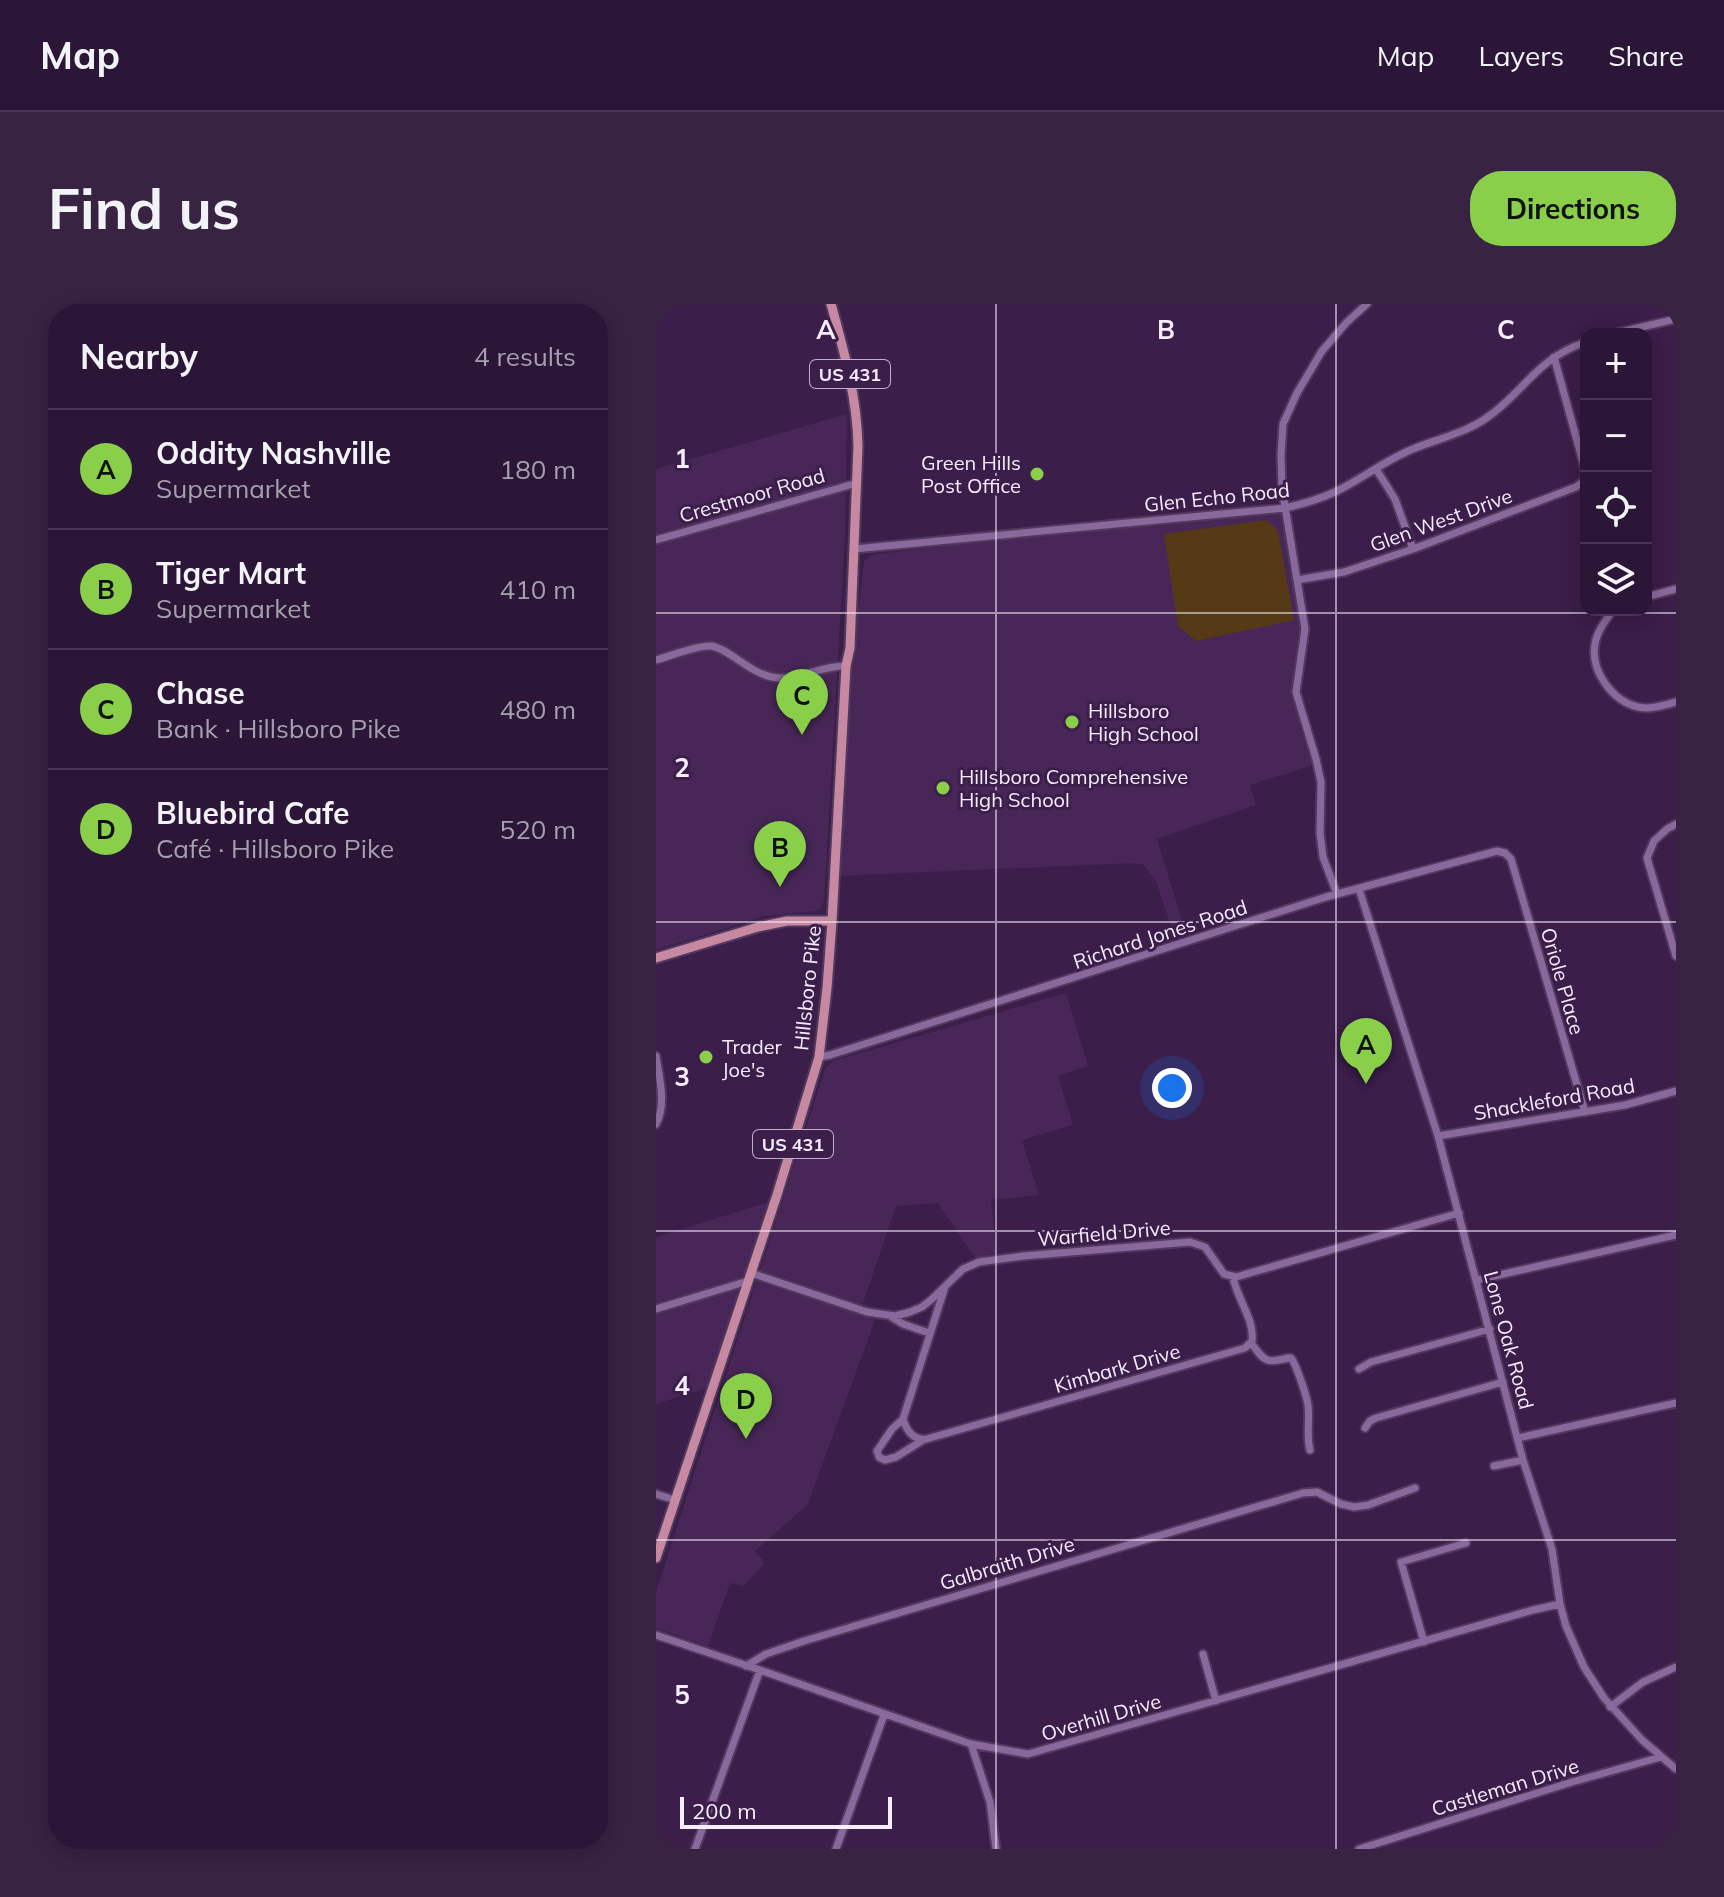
<!DOCTYPE html>
<html lang="en">
<head>
<meta charset="utf-8">
<style>
	:root { --surface:#2c1638; --page:#382343; --text:#f1f3f6; --muted:#a69fae; --line:#483553; --accent:#89cf49 }
	body { margin:0; font-family:Mulish,sans-serif; background:var(--page); color:var(--text) }
	.controls { position:absolute; right:24px; top:24px; display:grid; overflow:hidden; border-radius:16px; box-shadow:0 4px 20px #0003 }
	.controls button { width:72px; height:72px; display:grid; place-items:center; padding:0; border:0; border-bottom:2px solid var(--line); background:var(--surface); color:var(--text); font:40px sans-serif }
	.scale { position:absolute; left:24px; bottom:20px; width:212px; box-sizing:border-box; padding-left:8px; border:4px solid #f7edfe; border-top:0; font-size:22px; line-height:28px; white-space:nowrap; color:#f7edfe; -webkit-text-stroke:6px #3b1e4a; paint-order:stroke }
	.you { position:absolute; left:516px; top:784px; width:28px; height:28px; margin:-20px; border:6px solid #fff; border-radius:50%; background:#1a73e8; box-shadow:0 0 0 12px #1a73e833 }
	.badge { display:grid; place-items:center; width:52px; height:52px; border-radius:50%; background:var(--accent); color:#111; font-size:26px; font-weight:700 }
	.pin { position:absolute; translate:-50% -66px; filter:drop-shadow(0 2px 4px #0008) }
	.pin::after { content:''; position:absolute; top:42px; width:28px; height:24px; background:inherit; clip-path:polygon(0 0,100% 0,50% 100%) }
	.list { margin:0; padding:0; list-style:none }
	h2 { display:flex; justify-content:space-between; align-items:center; height:104px; margin:0; padding:0 32px; font-size:34px }
	h2 small { font-size:26px; font-weight:400; color:var(--muted) }
	.list li { display:grid; grid-template-columns:52px 1fr auto; gap:24px; align-items:center; box-sizing:border-box; height:120px; padding:0 32px; border-top:2px solid var(--line) }
	.list b { display:block; font-size:30px; white-space:nowrap }
	.list p { margin:0; font-size:26px; white-space:nowrap; color:var(--muted) }
	.list em { font-size:26px; font-style:normal; color:var(--muted) }
	.icon { flex:none; width:44px; height:44px; fill:none; stroke:currentColor; stroke-width:2; stroke-linecap:round; stroke-linejoin:round }
	.map { position:relative; flex:none; width:1020px; height:1545px; overflow:hidden; border-radius:32px }
	header { display:flex; align-items:center; gap:48px; box-sizing:border-box; height:112px; padding:0 40px; background:var(--surface); border-bottom:2px solid var(--line) }
	header strong { font-size:38px }
	nav { display:flex; gap:44px; margin-inline-start:auto; font-size:28px }
	.intro { display:flex; align-items:center; justify-content:space-between; box-sizing:border-box; height:192px; padding:0 48px }
	h1 { margin:0; font-size:56px }
	.button { padding:20px 36px; border-radius:32px; background:var(--accent); color:#111; font-size:28px; font-weight:700 }
	main { display:flex; gap:48px; padding:0 48px }
	aside { flex:1; background:var(--surface); border-radius:32px; box-shadow:0 4px 20px #0003 }
	.map>svg:first-child { display:block }
	.built { fill:#482758 }
	.grass { fill:#553a15 }
	.lines { fill:none; stroke-linecap:round; stroke-linejoin:round }
	.minor-casing { stroke:#51385d; stroke-width:11 }
	.major-casing { stroke:#51385d; stroke-width:13 }
	.minor { stroke:#89699b; stroke-width:7 }
	.major { stroke:#c788a1; stroke-width:9 }
	.grid { fill:none; stroke:#f7edfe; stroke-width:2; stroke-opacity:0.55 }
	.poi-dot { fill:#89cf49; stroke:#3b1e4a; stroke-width:3 }
	.labels { text-anchor:middle; dominant-baseline:central; stroke-width:6; stroke-linejoin:round; paint-order:stroke }
	.shield { fill:#3b1e4a; stroke:#bfafc8; stroke-width:2 }
	.shield-label { font-size:18px; font-weight:bold; fill:#f7edfe }
	.poi-label { font-size:20px; fill:#f7edfe; stroke:#3b1e4a; text-anchor:start }
	.street-label { font-size:20px; fill:#f7edfe; stroke:#3b1e4a }
	.grid-label { font-size:26px; text-anchor:middle; font-weight:bold; fill:#f7edfe; stroke:#3b1e4a; stroke-width:6; stroke-linejoin:round; paint-order:stroke }
</style>
</head>
<body>
<header>
<strong>Map</strong>
<nav><a>Map</a><a>Layers</a><a>Share</a></nav>
</header>
<div class="intro"><h1>Find us</h1><a class="button">Directions</a></div>
<main>
<aside>
<h2>Nearby<small>4 results</small></h2>
<ul class="list">
<li><span class="badge">A</span><div><b>Oddity Nashville</b><p>Supermarket</p></div><em>180 m</em></li>
<li><span class="badge">B</span><div><b>Tiger Mart</b><p>Supermarket</p></div><em>410 m</em></li>
<li><span class="badge">C</span><div><b>Chase</b><p>Bank · Hillsboro Pike</p></div><em>480 m</em></li>
<li><span class="badge">D</span><div><b>Bluebird Cafe</b><p>Café · Hillsboro Pike</p></div><em>520 m</em></li>
</ul>
</aside>
<div class="map">
<svg width="1020" height="1545" viewBox="0 0 1020 1545">
	<rect width="100%" height="100%" fill="#3b1e4a"/>
	<path class="built" d="M 191,110 L 189,230 L 168,597 L 164,605 L 158,607 L 109,612 L 0,646 L 0,165 Z
		M 629,204 L 648,312 L 640,388 L 637,397 L 661,460 L 594,481 L 600,501 L 501,535 L 532,637 L 521,641 L 500,577 L 488,561 L 478,559 L 179,572 L 195,304 L 203,302 L 208,257 L 215,251 L 356,233 Z
		M 410,689 L 432,762 L 402,772 L 417,821 L 366,836 L 383,891 L 335,896 L 341,949 L 319,954 L 282,899 L 240,902 L 203,1011 L 219,1016 L 152,1200 L 99,1247 L 109,1259 L 88,1282 L 74,1279 L 52,1342 L 0,1324 L 0,1288 L 169,765 L 177,757 Z
		M 119,896 L 57,1082 L 0,1100 L 0,933 Z"/>
	<path class="grass" d="M 611,216 L 622,227 L 638,316 L 540,337 L 522,322 L 508,230 Z"/>
	<g class="lines">
		<g class="minor-casing">
			<path id="minor" d="M 1015,0 L 1019,15
				M 956,30 L 1020,15
				M 720,165 L 739,195 L 757,245
				M 0,236 L 201,179
				M 198,245 L 629,204 C 647,200 664,195 681,187 C 705,175 726,159 750,148 C 776,136 805,131 829,115 C 868,89 879,55 930,38
				M 641,276 L 688,268 L 757,245 L 920,183 L 928,177 L 930,169 L 898,53
				M 990,293 L 1020,285
				M 957,306 C 950,316 941,327 939,340 C 934,366 956,397 982,403 C 994,406 1008,401 1020,398
				M 0,356 C 14,352 41,341 55,342 C 72,344 94,369 116,373 C 141,378 165,361 190,362
				M 1020,520 L 1011,525 L 998,537 L 991,554 L 1020,652
				M 703,585 L 782,832 L 867,1156 L 896,1245 L 904,1300 L 910,1322 L 928,1363 L 948,1394 L 986,1436 L 1020,1465
				M 681,590 L 667,553 L 664,529 L 665,478 L 660,455 L 640,388 L 649,325 L 626,184 L 625,151 L 627,120 L 641,89 L 666,47 L 691,18 L 711,0
				M 0,752 C 3,773 11,800 0,820
				M 163,753 L 174,751 L 670,593 L 841,547 L 849,549 L 855,555 L 929,808
				M 782,832 L 969,801 L 1020,787
				M 95,969 L 211,1008 L 239,1012 L 254,1008 L 266,1003 L 276,995 L 307,965 L 323,958 L 367,952 L 534,938 L 549,943 L 568,970 L 580,973 L 803,909
				M 821,976 L 1020,931
				M 288,986 L 247,1115 L 236,1125 L 221,1147 L 223,1153 L 229,1156 L 240,1153 L 267,1136 L 589,1044 L 596,1037 C 599,1016 581,995 577,973
				M 0,1005 L 92,977
				M 234,1012 L 247,1020 L 273,1029
				M 595,1039 C 609,1057 609,1060 632,1054 L 635,1054 C 640,1060 651,1093 652,1101 C 654,1117 650,1131 654,1146
				M 703,1065 L 715,1058 L 834,1025
				M 247,1115 C 250,1125 255,1134 266,1135
				M 709,1124 L 714,1117 L 720,1114 L 847,1078
				M 862,1134 L 1020,1099
				M 838,1162 L 867,1156
				M 0,1190 L 19,1196
				M 0,1331 L 104,1366 L 315,1440 L 372,1450 L 877,1306 L 904,1300
				M 768,1338 L 745,1258 L 810,1239
				M 547,1350 L 560,1397
				M 90,1362 L 110,1350 L 148,1337 L 647,1189 L 661,1188 L 685,1200 L 698,1203 L 712,1201 L 759,1184
				M 954,1403 L 987,1378 L 1020,1363
				M 315,1440 L 334,1498 L 340,1545
				M 39,1545 L 104,1366
				M 180,1545 L 228,1411
				M 703,1545 L 916,1478 L 1005,1453"/>
		</g>
		<g class="major-casing">
			<path id="major" d="M 0,654 L 102,623 L 131,617 L 176,617
				M 0,1254 L 121,891 L 163,753 L 171,684 L 176,617 L 190,362 L 194,344 L 202,142 C 201,93 188,47 175,0"/>
		</g>
		<use href="#minor" class="minor"/>
		<use href="#major" class="major"/>
	</g>
	<path class="grid" d="M 340,0 L 340,1545M 680,0 L 680,1545M 0,309 L 1020,309M 0,618 L 1020,618M 0,927 L 1020,927M 0,1236 L 1020,1236"/>
	<g class="poi-dot">
		<circle cx="381" cy="170" r="8"/>
		<circle cx="416" cy="418" r="8"/>
		<circle cx="287" cy="484" r="8"/>
		<circle cx="50" cy="753" r="8"/>
	</g>
	<g class="labels">
		<g class="shield">
			<rect x="154" y="56" width="80" height="28" rx="6"/>
			<rect x="97" y="826" width="80" height="28" rx="6"/>
		</g>
		<g class="shield-label">
			<text x="194" y="70">US 431</text>
			<text x="137" y="840">US 431</text>
		</g>
		<g class="poi-label">
			<text x="365" y="158" text-anchor="end">Green Hills<tspan x="365" dy="23">Post Office</tspan></text>
			<text x="432" y="406">Hillsboro<tspan x="432" dy="23">High School</tspan></text>
			<text x="303" y="472">Hillsboro Comprehensive<tspan x="303" dy="23">High School</tspan></text>
			<text x="66" y="742">Trader<tspan x="66" dy="23">Joe's</tspan></text>
		</g>
		<g class="street-label">
			<text transform="translate(96 191) rotate(-16)">Crestmoor Road</text>
			<text transform="translate(561 193) rotate(-6)">Glen Echo Road</text>
			<text transform="translate(785 216) rotate(-20)">Glen West Drive</text>
			<text transform="translate(504 630) rotate(-18)">Richard Jones Road</text>
			<text transform="translate(907 677) rotate(74)">Oriole Place</text>
			<text transform="translate(151 684) rotate(-84)">Hillsboro Pike</text>
			<text transform="translate(898 795) rotate(-10)">Shackleford Road</text>
			<text transform="translate(448 929) rotate(-5)">Warfield Drive</text>
			<text transform="translate(853 1036) rotate(75)">Lone Oak Road</text>
			<text transform="translate(461 1064) rotate(-16)">Kimbark Drive</text>
			<text transform="translate(351 1259) rotate(-17)">Galbraith Drive</text>
			<text transform="translate(445 1413) rotate(-16)">Overhill Drive</text>
			<text transform="translate(849 1483) rotate(-17)">Castleman Drive</text>
		</g>
	</g>
	<g class="grid-label">
		<text x="170" y="35">A</text>
		<text x="510" y="35">B</text>
		<text x="850" y="35">C</text>
		<text x="26" y="164">1</text>
		<text x="26" y="473">2</text>
		<text x="26" y="782">3</text>
		<text x="26" y="1091">4</text>
		<text x="26" y="1400">5</text>
	</g>
</svg>
<div class="controls">
<button>+</button>
<button>−</button>
<button><svg class="icon" aria-label="locate" viewBox="0 0 24 24"><circle cx="12" cy="12" r="6"/><path d="M12 2v4M12 18v4M2 12h4M18 12h4"/></svg></button>
<button><svg class="icon" aria-label="layers" viewBox="0 0 24 24"><path d="M12 4l9 5-9 5-9-5zM3 14l9 5 9-5"/></svg></button>
</div>
<div class="scale">200 m</div>
<div class="you"></div>
<div class="pin badge" style="left:710px;top:780px">A</div>
<div class="pin badge" style="left:124px;top:583px">B</div>
<div class="pin badge" style="left:146px;top:431px">C</div>
<div class="pin badge" style="left:90px;top:1135px">D</div>
</div>
</main>
</body>
</html>
